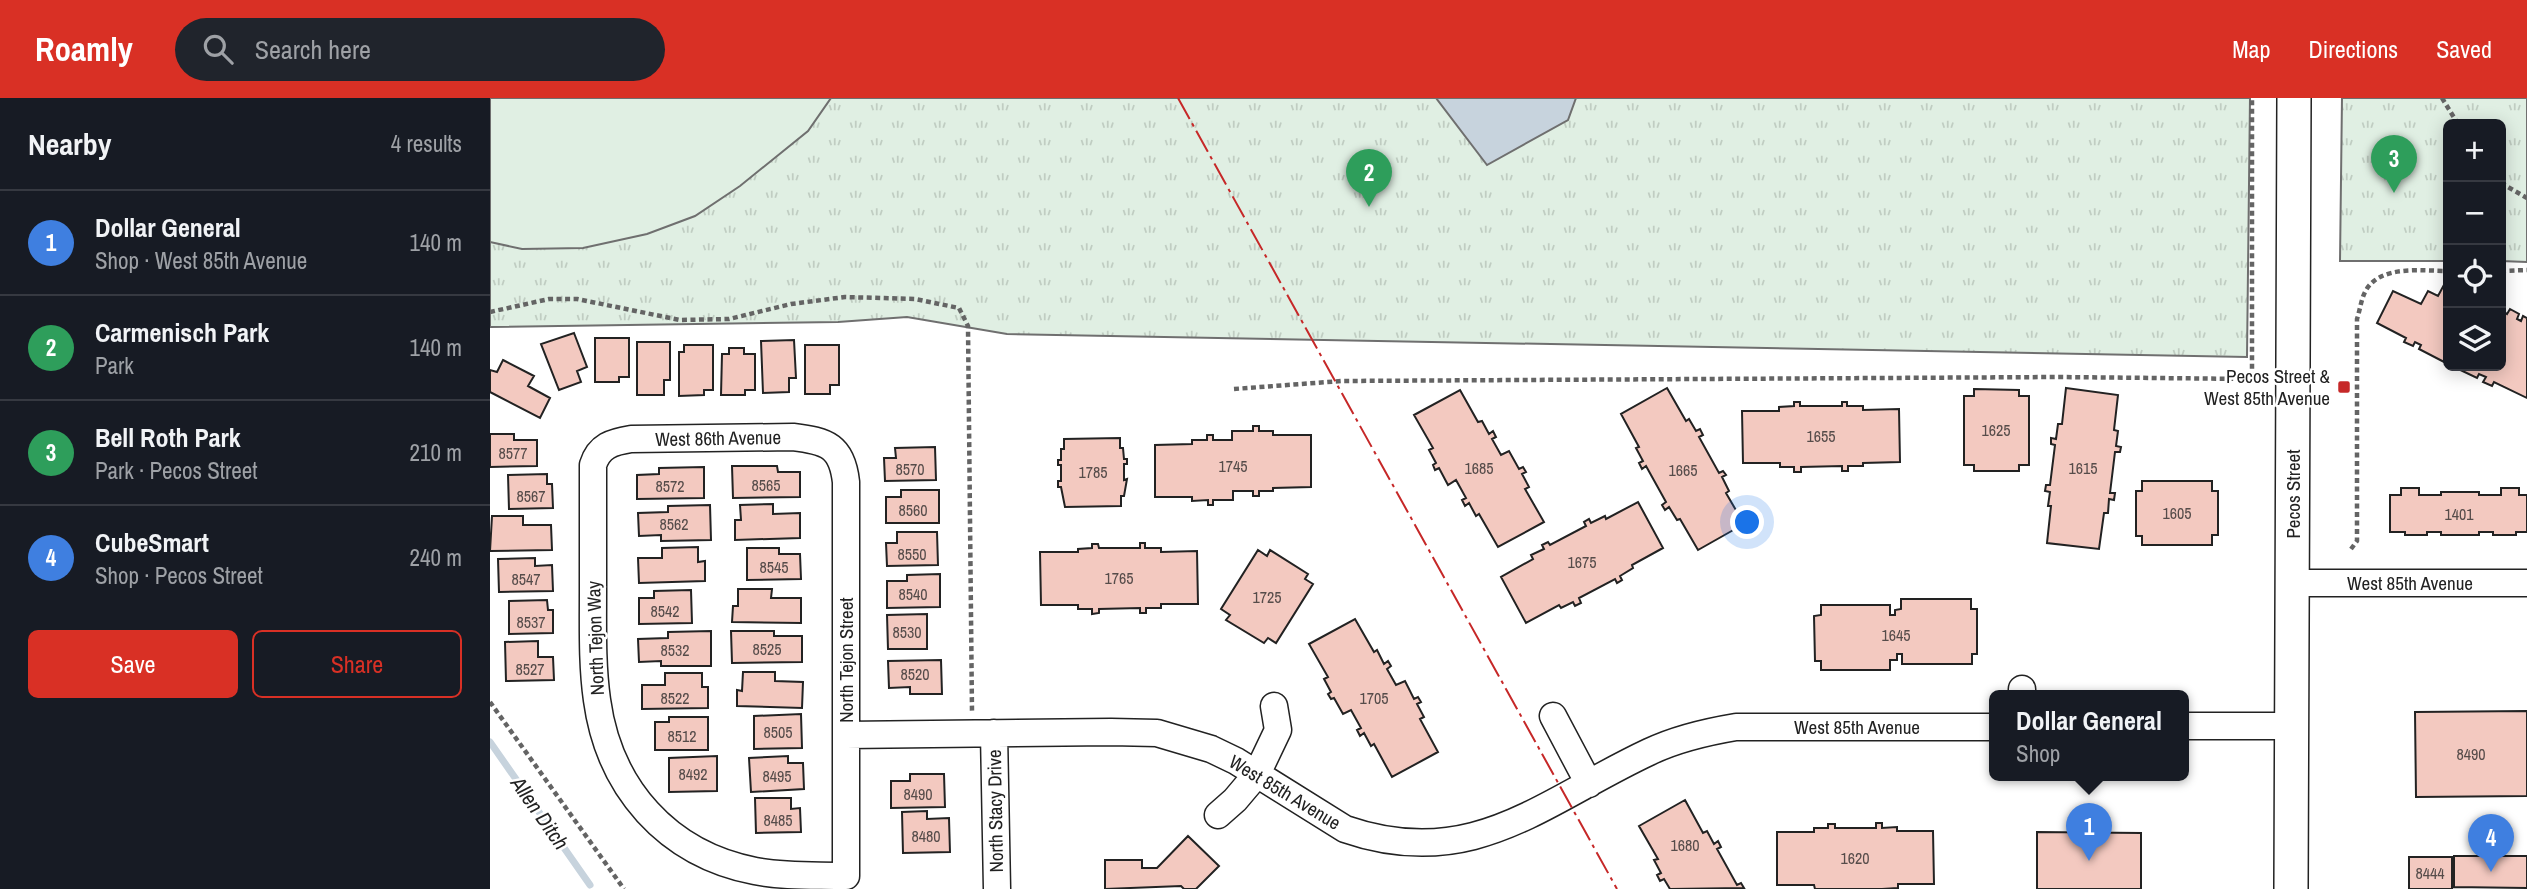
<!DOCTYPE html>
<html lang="en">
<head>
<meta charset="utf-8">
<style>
	:root { --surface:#171b24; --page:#20242c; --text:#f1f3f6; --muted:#9ea1a6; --line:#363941; --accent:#d93025 }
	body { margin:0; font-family:"Archivo Narrow",sans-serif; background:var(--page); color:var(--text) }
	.controls { position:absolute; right:21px; top:21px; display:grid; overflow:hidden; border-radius:10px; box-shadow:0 4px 18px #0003 }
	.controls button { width:63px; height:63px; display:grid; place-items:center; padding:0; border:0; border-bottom:2px solid var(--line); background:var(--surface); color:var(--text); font:35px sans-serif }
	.you { position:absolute; left:1258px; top:425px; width:24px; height:24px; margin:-18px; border:5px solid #fff; border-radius:50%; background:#1a73e8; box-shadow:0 0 0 10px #1a73e833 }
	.badge { display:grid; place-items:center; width:46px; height:46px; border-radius:50%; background:var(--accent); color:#fff; font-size:23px; font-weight:700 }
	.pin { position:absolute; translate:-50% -58px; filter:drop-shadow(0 2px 4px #0008) }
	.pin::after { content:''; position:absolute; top:37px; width:24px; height:21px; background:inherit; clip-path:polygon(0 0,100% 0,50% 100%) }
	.popup { position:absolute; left:1499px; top:592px; width:200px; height:91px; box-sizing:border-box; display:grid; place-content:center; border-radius:10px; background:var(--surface); filter:drop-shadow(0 2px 5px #0005); font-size:23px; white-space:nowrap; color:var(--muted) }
	.popup b { font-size:26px; color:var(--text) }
	.popup::after { content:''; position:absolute; left:50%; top:100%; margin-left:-14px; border:14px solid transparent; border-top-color:var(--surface) }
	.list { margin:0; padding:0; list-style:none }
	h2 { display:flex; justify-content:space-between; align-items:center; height:91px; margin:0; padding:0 28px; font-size:30px }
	h2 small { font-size:23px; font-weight:400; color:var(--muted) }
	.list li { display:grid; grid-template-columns:46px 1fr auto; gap:21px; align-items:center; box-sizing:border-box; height:105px; padding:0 28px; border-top:2px solid var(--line) }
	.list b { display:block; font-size:26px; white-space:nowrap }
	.list p { margin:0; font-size:23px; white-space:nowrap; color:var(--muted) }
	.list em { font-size:23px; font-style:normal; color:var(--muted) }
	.actions { display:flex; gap:14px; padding:21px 28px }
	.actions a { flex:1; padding:16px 0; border:2px solid var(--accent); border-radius:10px; text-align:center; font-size:24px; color:var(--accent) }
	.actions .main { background:var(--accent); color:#fff }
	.icon { flex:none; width:38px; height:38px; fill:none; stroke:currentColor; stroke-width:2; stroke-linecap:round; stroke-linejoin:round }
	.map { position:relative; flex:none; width:2037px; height:791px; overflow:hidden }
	header { display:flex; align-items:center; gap:42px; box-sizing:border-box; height:98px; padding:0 35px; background:var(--accent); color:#fff }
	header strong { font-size:33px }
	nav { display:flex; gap:38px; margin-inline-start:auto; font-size:24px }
	.search { width:490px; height:63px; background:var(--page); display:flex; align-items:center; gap:18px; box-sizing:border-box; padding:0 24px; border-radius:38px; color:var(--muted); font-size:26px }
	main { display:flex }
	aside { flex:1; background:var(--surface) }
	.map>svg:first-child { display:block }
	.park { fill:url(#park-tufts); stroke:#6f6f6f; stroke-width:2 }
	.pitch { fill:#e0efe3; stroke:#6f6f6f; stroke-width:2 }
	.water { fill:#c7d3dd; stroke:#6f6f6f; stroke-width:2 }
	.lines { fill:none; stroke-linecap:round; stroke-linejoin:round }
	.stream { stroke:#c7d3dd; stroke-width:7 }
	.building { fill:#f3c9c0; stroke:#222; stroke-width:2 }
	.minor-casing { stroke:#222; stroke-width:29 }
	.major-casing { stroke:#222; stroke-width:36 }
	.path { stroke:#646464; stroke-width:4.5; stroke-dasharray:5 3.5; stroke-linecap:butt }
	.minor { stroke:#fff; stroke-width:26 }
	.major { stroke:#fff; stroke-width:33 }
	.power { stroke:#c62828; stroke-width:2; stroke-dasharray:24 5 3.5 5; stroke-linecap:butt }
	.poi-dot { fill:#c62828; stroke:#fff; stroke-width:2.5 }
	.labels { text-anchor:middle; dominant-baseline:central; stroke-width:5; stroke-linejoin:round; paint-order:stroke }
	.number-label { font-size:16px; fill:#564c4a }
	.poi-label { font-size:19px; fill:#222; stroke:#fff; text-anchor:end }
	.street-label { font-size:19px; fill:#222; stroke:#fff }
	.water-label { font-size:21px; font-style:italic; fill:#222; stroke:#fff }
</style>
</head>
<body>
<header>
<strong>Roamly</strong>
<div class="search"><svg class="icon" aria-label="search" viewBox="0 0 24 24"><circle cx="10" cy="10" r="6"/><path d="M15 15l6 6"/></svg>Search here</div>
<nav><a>Map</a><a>Directions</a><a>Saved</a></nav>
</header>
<main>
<aside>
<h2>Nearby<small>4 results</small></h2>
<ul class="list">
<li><span class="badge" style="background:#3f7fe0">1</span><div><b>Dollar General</b><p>Shop · West 85th Avenue</p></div><em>140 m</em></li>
<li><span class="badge" style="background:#2e9e5b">2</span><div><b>Carmenisch Park</b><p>Park</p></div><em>140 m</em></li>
<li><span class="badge" style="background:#2e9e5b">3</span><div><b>Bell Roth Park</b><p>Park · Pecos Street</p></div><em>210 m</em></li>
<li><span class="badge" style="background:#3f7fe0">4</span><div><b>CubeSmart</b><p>Shop · Pecos Street</p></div><em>240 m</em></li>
</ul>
<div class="actions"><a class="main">Save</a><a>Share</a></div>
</aside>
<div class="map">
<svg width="2037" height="791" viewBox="0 0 2037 791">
	<defs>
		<pattern id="park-tufts" width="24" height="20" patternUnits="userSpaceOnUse" patternTransform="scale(1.75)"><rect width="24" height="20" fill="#e0efe3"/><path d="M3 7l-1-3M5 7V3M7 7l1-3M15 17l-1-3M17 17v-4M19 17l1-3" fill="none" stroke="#c0cdc2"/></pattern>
	</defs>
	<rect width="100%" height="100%" fill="#fff"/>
	<path class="park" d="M 0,0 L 1760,0 L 1757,259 L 517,236 L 417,219 L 348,224 L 0,229 Z
		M 1852,0 L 2037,0 L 2037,164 L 2011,163 L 2011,26 L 1958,26 L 1958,163 L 1850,163 Z"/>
	<path class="pitch" d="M 0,0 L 341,0 L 318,33 L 250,88 L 205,118 L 157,136 L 93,150 L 32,151 L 0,144 Z"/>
	<path class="water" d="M 946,0 L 1086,0 L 1078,22 L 997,67 Z"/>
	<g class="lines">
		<path class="stream" d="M 0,644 L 100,787"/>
	</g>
	<path class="building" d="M 1955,185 L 1958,186 L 1958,266 L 1929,251 L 1931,247 L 1925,244 L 1923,248 L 1914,244 L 1916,240 L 1887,225 L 1903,193 L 1931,206 L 1938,193 L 1948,198 Z
		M 2020,211 L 2029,216 L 2027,221 L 2031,223 L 2033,218 L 2037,220 L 2037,300 L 2004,284 L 2002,288 L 1993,284 L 1996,279 L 1989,276 L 1987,280 L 1962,268 L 2011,268 L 2011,212 L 2017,216 Z
		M 84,235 L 97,269 L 87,273 L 91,284 L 69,292 L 51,246 Z
		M 105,240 L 139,240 L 139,279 L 129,279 L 129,284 L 105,284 Z
		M 304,242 L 306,280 L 299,280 L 299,294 L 273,295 L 271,243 Z
		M 147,244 L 180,244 L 180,282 L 174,282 L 174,297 L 147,297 Z
		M 194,247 L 223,247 L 223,292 L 214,292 L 214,297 L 189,298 L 189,254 L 194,254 Z
		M 315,247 L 349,247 L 349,287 L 340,287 L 340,296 L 315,296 Z
		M 239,250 L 254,250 L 254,256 L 265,256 L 265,292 L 255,292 L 255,297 L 231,297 L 232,256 L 239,256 Z
		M 13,262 L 44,278 L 38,288 L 60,300 L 50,320 L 0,294 L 0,272 L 7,274 Z
		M 1177,290 L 1196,323 L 1199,321 L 1206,333 L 1210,331 L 1213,337 L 1209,339 L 1229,375 L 1233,373 L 1236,377 L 1232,379 L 1239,393 L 1236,395 L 1254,426 L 1208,452 L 1190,421 L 1187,422 L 1179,409 L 1175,412 L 1172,407 L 1176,404 L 1156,368 L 1152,371 L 1149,365 L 1153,363 L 1146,350 L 1149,349 L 1131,316 Z
		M 1576,290 L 1628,297 L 1624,332 L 1628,333 L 1626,348 L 1631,349 L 1630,354 L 1625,354 L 1620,395 L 1625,395 L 1624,402 L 1619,401 L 1618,415 L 1614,415 L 1609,451 L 1557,445 L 1561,408 L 1558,408 L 1560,394 L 1555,393 L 1556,387 L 1560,387 L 1565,347 L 1561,346 L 1561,340 L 1566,341 L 1568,326 L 1572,326 Z
		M 1484,291 L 1529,292 L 1529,298 L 1539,298 L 1539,367 L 1529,367 L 1529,373 L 1484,373 L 1484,367 L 1474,367 L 1474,298 L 1484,298 Z
		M 970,292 L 988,324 L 992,323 L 999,336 L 1003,333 L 1006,339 L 1002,341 L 1011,357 L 1019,353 L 1029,371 L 1033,369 L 1036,374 L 1032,376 L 1039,389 L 1035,391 L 1054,424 L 1008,449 L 989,416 L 986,418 L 979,405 L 975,408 L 972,402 L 976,400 L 966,382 L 958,387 L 949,370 L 945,372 L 943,367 L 946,365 L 939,352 L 943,350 L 924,317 Z
		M 1304,304 L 1310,304 L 1310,308 L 1352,308 L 1352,304 L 1357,304 L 1357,308 L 1373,308 L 1373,312 L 1409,311 L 1410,364 L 1373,365 L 1373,368 L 1358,368 L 1358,373 L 1352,373 L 1352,368 L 1311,369 L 1311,374 L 1304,374 L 1304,369 L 1290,369 L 1290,365 L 1253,365 L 1252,313 L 1289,313 L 1289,309 L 1304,308 Z
		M 763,328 L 769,328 L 769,333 L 783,333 L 783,337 L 821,337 L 821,389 L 783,390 L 783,393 L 769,393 L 769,398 L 763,398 L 763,393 L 743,393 L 743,402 L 723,402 L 723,407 L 718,407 L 718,402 L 702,403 L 702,399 L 665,399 L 665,347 L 702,346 L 702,342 L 717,342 L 717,337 L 723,337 L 723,342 L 742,342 L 742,333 L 763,333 Z
		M 0,336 L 24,336 L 24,342 L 47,342 L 47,368 L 0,369 Z
		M 630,340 L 630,350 L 633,350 L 634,361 L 637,361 L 637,366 L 634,366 L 634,382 L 637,381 L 634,398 L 631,398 L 631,408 L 575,409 L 571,389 L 568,389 L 568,383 L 571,383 L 571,367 L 568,367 L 568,362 L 571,362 L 571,351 L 574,351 L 574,341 Z
		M 445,349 L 446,382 L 395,383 L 394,360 L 406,360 L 405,350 Z
		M 242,368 L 287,368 L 288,374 L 310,374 L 310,399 L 243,400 Z
		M 214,369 L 214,400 L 147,401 L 147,377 L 169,376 L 169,370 Z
		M 57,376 L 57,386 L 62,386 L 63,410 L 19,411 L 18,377 Z
		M 1652,383 L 1722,383 L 1722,393 L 1728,393 L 1728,437 L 1722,437 L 1722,447 L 1652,447 L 1652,438 L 1646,438 L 1646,393 L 1652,393 Z
		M 1911,390 L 1929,390 L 1929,397 L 1951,397 L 1951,394 L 1989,394 L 1989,397 L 2011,397 L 2011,390 L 2029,390 L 2029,397 L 2037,397 L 2037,434 L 2026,434 L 2026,437 L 2003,437 L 2003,434 L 1989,434 L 1989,437 L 1951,437 L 1951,434 L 1937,434 L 1937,437 L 1915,437 L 1915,434 L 1900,434 L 1900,397 L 1911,397 Z
		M 411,392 L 449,392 L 449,425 L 396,425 L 396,399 L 411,399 Z
		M 1148,404 L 1173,450 L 1142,467 L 1143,470 L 1130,478 L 1132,482 L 1127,485 L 1125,481 L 1089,500 L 1091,505 L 1085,508 L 1083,504 L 1071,510 L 1069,507 L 1036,525 L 1011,479 L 1043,461 L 1041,457 L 1054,451 L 1052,447 L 1058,444 L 1060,447 L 1096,428 L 1094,424 L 1099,421 L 1101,425 L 1115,418 L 1116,421 Z
		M 283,406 L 283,416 L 310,415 L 310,440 L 245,442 L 245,422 L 251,422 L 250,407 Z
		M 220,407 L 221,442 L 171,443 L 171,437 L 149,438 L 148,415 L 178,414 L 178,408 Z
		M 2,418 L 33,418 L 33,427 L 61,427 L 62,452 L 0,453 Z
		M 407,434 L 447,434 L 448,467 L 397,468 L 396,445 L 407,445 Z
		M 650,445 L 655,445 L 655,450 L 671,450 L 671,454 L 707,453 L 708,506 L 671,506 L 671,510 L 656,510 L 656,515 L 650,515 L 650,510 L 609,511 L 609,515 L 602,516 L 602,511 L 588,511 L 588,507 L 551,507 L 550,454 L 588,454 L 588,451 L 602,450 L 602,446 L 608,446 L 609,450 L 650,450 Z
		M 208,449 L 208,464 L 215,463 L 215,483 L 149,485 L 148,460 L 172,460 L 172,450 Z
		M 257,450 L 289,450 L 289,456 L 310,456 L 311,481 L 257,482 Z
		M 768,452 L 777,458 L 780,452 L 818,476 L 815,481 L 823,486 L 786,545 L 778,540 L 774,545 L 736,522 L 740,517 L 731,511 Z
		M 45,460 L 45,468 L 62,467 L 63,493 L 9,494 L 8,461 Z
		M 450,476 L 450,509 L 397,510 L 397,483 L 417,483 L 417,477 Z
		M 248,491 L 282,491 L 281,500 L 311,500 L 311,525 L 242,524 L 243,508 L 248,508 Z
		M 201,492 L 202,525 L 149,526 L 149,500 L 164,500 L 164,493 Z
		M 1411,501 L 1481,501 L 1481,511 L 1487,511 L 1487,556 L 1482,556 L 1482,566 L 1412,566 L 1412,556 L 1407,556 L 1407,562 L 1400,562 L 1400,572 L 1331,572 L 1331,563 L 1325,563 L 1324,518 L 1331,517 L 1331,507 L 1400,507 L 1400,517 L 1405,517 L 1405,512 L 1411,511 Z
		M 57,502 L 58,512 L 63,512 L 63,535 L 19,536 L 19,503 Z
		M 437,516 L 437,551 L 398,551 L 397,517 Z
		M 865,521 L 884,554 L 887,552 L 894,566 L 898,563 L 901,568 L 897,571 L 906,587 L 915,583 L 924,601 L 928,599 L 931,604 L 927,606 L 934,619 L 930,621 L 948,654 L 902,679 L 884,646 L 881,648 L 874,635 L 870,638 L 867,632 L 871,630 L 861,612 L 853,616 L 844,600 L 841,601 L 838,596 L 841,594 L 834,581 L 838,579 L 819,546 Z
		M 221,533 L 221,568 L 171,568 L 171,563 L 149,564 L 148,541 L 178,540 L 178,534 Z
		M 241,533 L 284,533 L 284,538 L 312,538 L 312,564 L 242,565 Z
		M 48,543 L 48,559 L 63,559 L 64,582 L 16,583 L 15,544 Z
		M 451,562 L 452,596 L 420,596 L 420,589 L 399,590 L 398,563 Z
		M 253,574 L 285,574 L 285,583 L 313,584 L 312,610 L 247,608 L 247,592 L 252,593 Z
		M 175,575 L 212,575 L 212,589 L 218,589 L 218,610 L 152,611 L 152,587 L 175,587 Z
		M 2037,613 L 2037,698 L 1926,699 L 1925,614 Z
		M 311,616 L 312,650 L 264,651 L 264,618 Z
		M 179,619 L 218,619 L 218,652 L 165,652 L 165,624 L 179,624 Z
		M 227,658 L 227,693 L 179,694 L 179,660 Z
		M 298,658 L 298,665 L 313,665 L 314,691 L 261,694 L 259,660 Z
		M 420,676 L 454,676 L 455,709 L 401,710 L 401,683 L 420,683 Z
		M 265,700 L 301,700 L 301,711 L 310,710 L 311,734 L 266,735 Z
		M 1195,702 L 1213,735 L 1217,733 L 1224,746 L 1228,743 L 1231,749 L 1227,751 L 1247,787 L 1251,785 L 1254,790 L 1180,791 L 1174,781 L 1170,783 L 1167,777 L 1171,775 L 1164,762 L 1168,761 L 1149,728 Z
		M 437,713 L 437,721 L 459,720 L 460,754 L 413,755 L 412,714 Z
		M 1386,725 L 1392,725 L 1392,730 L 1407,729 L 1407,733 L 1443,733 L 1444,786 L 1408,786 L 1408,790 L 1392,791 L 1325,791 L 1324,787 L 1287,787 L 1287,734 L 1324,734 L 1324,730 L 1338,730 L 1338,726 L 1345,726 L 1345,730 L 1386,730 Z
		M 1547,734 L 1651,735 L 1651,791 L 1547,791 Z
		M 698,738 L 729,768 L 706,791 L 694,791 L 691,788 L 615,791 L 615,762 L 652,762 L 652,770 L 667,770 Z
		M 1964,758 L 2037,758 L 2037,790 L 1964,789 Z
		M 1919,759 L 1962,759 L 1962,791 L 1919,791 Z"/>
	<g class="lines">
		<g class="minor-casing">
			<path id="minor" d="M 303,339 C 337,343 352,348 356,384 L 356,778 C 326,777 295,779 265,773 C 177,756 119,690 107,602 C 102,567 103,531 103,495 C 103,453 103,410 103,367 C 109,348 122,344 141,341 Z
				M 1803,485 L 2037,485
				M 1532,591 L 1532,597
				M 1063,618 L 1099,686
				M 1694,628 L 1802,628
				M 504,635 L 507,791
				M 356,637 L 621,634 L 667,635 L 721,651 L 746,663 L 855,731 C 982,775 1052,704 1159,654 C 1186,641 1216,634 1246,629 L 1504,629
				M 728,717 L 745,702 L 767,676 L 788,632 L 784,608"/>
		</g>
		<g class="major-casing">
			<path id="major" d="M 1801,791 L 1804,0"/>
		</g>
		<path class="path" d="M 1952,0 L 1968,26
			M 2011,85 L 2037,100
			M 2011,173 L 2037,172
			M 0,214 L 59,201 L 87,201 L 190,222 L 239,221 L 301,206 L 355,199 L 425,201 L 469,210 L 478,228 L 482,614
			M 744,291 L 852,283 L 1569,279 L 1762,281 L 1762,0
			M 1861,451 L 1867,443 L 1867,221 C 1870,212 1871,202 1875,194 C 1889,166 1933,173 1958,173
			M 0,604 L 134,791"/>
		<use href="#minor" class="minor"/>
		<use href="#major" class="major"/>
		<path class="power" d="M 688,0 L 1127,791"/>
	</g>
	<rect class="poi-dot" x="1847" y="282" width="14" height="14" rx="3.5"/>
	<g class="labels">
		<g class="number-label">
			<text x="1506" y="332">1625</text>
			<text x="1331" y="338">1655</text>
			<text x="23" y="355">8577</text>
			<text x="743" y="368">1745</text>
			<text x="989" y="370">1685</text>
			<text x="1593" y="370">1615</text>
			<text x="420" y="371">8570</text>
			<text x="1193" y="372">1665</text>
			<text x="603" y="374">1785</text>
			<text x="276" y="387">8565</text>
			<text x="180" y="388">8572</text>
			<text x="41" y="398">8567</text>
			<text x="423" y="412">8560</text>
			<text x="1687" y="415">1605</text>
			<text x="1969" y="416">1401</text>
			<text x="184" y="426">8562</text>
			<text x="422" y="456">8550</text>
			<text x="1092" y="464">1675</text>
			<text x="284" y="469">8545</text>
			<text x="629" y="480">1765</text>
			<text x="36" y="481">8547</text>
			<text x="423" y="496">8540</text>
			<text x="777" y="499">1725</text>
			<text x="175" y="513">8542</text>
			<text x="41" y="524">8537</text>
			<text x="417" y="534">8530</text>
			<text x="1406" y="537">1645</text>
			<text x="277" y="551">8525</text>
			<text x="185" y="552">8532</text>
			<text x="40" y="571">8527</text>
			<text x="425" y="576">8520</text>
			<text x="185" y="600">8522</text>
			<text x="884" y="600">1705</text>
			<text x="288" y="634">8505</text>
			<text x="192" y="638">8512</text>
			<text x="1981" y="656">8490</text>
			<text x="203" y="676">8492</text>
			<text x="287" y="678">8495</text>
			<text x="428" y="696">8490</text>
			<text x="288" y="722">8485</text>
			<text x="436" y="738">8480</text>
			<text x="1195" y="747">1680</text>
			<text x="1365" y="760">1620</text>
			<text x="1940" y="775">8444</text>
		</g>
		<g class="poi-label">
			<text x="1840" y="278">Pecos Street &amp;<tspan x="1840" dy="22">West 85th Avenue</tspan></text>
		</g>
		<g class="street-label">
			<text transform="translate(228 340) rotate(-1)">West 86th Avenue</text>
			<text transform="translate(1803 396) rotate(-90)">Pecos Street</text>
			<text x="1920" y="485">West 85th Avenue</text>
			<text transform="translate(105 540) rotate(-92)">North Tejon Way</text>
			<text transform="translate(356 562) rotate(-90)">North Tejon Street</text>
			<text x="1367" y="629">West 85th Avenue</text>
			<text transform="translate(795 694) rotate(31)">West 85th Avenue</text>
			<text transform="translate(505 713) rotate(-91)">North Stacy Drive</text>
		</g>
		<g class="water-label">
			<text transform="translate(50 715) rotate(55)">Allen Ditch</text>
		</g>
	</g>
</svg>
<div class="controls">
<button>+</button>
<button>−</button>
<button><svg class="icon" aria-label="locate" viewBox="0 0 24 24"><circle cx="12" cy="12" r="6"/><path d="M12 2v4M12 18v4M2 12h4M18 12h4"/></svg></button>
<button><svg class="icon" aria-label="layers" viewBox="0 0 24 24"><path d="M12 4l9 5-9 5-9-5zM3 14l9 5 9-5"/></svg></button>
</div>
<div class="you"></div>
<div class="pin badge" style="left:1599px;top:763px;background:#3f7fe0">1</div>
<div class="popup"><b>Dollar General</b>Shop</div>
<div class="pin badge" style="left:879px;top:109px;background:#2e9e5b">2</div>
<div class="pin badge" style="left:1904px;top:95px;background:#2e9e5b">3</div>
<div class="pin badge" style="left:2001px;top:774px;background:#3f7fe0">4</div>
</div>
</main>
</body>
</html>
